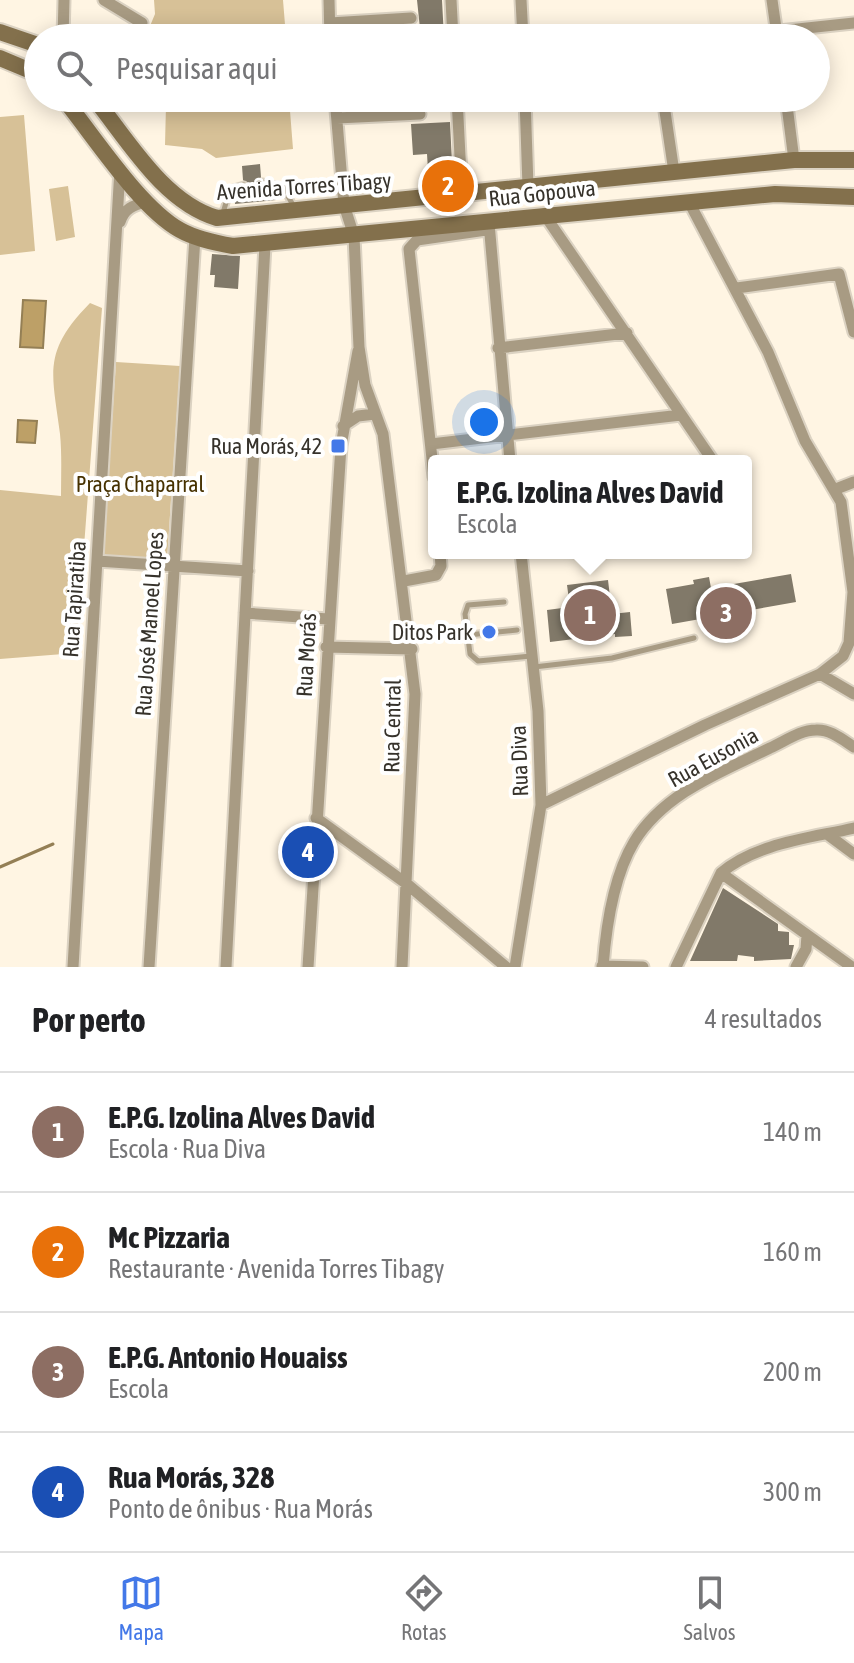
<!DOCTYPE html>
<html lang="pt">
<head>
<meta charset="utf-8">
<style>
	:root { --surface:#fff; --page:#f6f6f6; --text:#202124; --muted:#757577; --line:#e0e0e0; --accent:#4378e8 }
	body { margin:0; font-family:"Asap Condensed",sans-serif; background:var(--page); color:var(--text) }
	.you { position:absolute; left:484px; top:422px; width:28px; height:28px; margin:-20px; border:6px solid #fff; border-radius:50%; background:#1a73e8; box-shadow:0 0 0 12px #1a73e833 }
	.badge { display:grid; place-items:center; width:52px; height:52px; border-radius:50%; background:var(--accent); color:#fff; font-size:26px; font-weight:700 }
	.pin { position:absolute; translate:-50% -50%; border:4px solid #fff; box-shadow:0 2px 8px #0006 }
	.popup { position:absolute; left:428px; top:455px; width:324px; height:104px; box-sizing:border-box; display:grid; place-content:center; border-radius:8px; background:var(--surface); filter:drop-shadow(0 2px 6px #0005); font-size:26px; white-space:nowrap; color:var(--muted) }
	.popup b { font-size:30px; color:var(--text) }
	.popup::after { content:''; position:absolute; left:50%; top:100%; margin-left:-16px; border:16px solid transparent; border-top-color:var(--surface) }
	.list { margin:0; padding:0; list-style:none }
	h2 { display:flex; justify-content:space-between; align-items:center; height:104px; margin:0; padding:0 32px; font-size:34px }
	h2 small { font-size:26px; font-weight:400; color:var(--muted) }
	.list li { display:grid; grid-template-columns:52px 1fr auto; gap:24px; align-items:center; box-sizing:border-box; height:120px; padding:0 32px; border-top:2px solid var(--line) }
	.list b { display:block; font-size:30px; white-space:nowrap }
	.list p { margin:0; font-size:26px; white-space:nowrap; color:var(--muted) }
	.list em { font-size:26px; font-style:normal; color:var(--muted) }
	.icon { flex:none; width:44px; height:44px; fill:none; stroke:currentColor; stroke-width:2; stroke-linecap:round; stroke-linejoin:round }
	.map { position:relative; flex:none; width:854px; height:967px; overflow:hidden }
	.search { position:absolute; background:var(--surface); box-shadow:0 4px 20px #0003; left:24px; right:24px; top:24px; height:88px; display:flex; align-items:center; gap:20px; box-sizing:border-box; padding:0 28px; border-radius:44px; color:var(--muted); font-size:30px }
	.sheet { height:584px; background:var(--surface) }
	nav { display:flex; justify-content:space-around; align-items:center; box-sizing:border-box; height:112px; border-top:2px solid var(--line); background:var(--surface); font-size:22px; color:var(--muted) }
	nav a { display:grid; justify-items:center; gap:4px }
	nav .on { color:var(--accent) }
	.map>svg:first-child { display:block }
	.green { fill:#d7c197 }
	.water { fill:#bda067; stroke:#947f55; stroke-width:2 }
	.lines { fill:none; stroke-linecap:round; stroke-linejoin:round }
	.stream { stroke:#947f55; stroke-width:3 }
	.building { fill:#817969 }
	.lane-casing { stroke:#dbd2c2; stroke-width:9 }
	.street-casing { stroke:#dbd2c2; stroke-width:15 }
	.secondary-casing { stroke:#dbd2c2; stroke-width:20 }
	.lane { stroke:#a89b83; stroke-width:5 }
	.street { stroke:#a89b83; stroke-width:11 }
	.secondary { stroke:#83704c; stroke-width:16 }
	.poi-dot { fill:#4378e8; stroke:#fff; stroke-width:3 }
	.labels { text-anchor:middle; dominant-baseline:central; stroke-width:8; stroke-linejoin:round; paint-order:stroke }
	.street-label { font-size:22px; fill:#36322b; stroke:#fff }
	.poi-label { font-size:22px; fill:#36322b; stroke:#fff; text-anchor:end }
	.park-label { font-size:22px; fill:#463100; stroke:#fff }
</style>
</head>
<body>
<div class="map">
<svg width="854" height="967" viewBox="0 0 854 967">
	<rect width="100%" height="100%" fill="#fff5e3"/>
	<path class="green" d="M 154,0 L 283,0 L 286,37 L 322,38 L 145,38 L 155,14 Z
		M 158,98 L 289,98 L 293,149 L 216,158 L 202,149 L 165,145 L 166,105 Z
		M 24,115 L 35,251 L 0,255 L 0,117 Z
		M 68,186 L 75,237 L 56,241 L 49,189 Z
		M 90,303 L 102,308 L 76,653 L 0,659 L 0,490 L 61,496 C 61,475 62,454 60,434 C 52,372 42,352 90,303 Z
		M 116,362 L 180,366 L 167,560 L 103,556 Z"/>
	<path class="water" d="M 23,300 L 46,301 L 43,348 L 20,347 Z
		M 18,420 L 37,421 L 35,443 L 17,442 Z"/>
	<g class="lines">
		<path class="stream" d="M 0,867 L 53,844"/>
	</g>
	<path class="building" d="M 417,0 L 442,0 L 444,38 L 421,38 Z
		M 380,98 L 449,98 L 449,110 L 427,109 L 420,106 L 381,107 Z
		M 450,122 L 453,183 L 429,186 L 427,154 L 413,155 L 411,124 Z
		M 260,164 L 261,177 L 257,184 L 275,191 L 276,200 L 235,204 L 234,193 L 249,186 L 243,180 L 242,166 Z
		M 212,254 L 240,256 L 238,289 L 214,287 L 215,275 L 210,275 Z
		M 791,574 L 796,602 L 672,624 L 666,589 L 694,584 L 693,580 L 709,577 L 711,588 Z
		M 608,580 L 612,614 L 630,612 L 632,636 L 615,637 L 615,634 L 550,642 L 547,610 L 570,607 L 567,585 Z
		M 723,888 L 778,924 L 778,931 L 789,932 L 789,945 L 794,945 L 791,959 L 754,961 L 754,957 L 738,955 L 737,961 L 690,961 Z"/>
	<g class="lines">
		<g class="lane-casing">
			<path id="lane" d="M 262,182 L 283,187 L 294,207
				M 223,213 L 230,189 L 244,185
				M 504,602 L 468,605 L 465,614 L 470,654 L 478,661 L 531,656
				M 468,635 L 517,630
				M 534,667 L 612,658 L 694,638"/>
		</g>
		<g class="street-casing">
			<path id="street" d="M 104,0 L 142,23
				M 329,0 L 330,38
				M 451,0 L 453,38
				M 521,0 L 523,38
				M 772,0 L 777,35
				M 330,23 L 411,18
				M 741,35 L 854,23
				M 614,37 L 649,32 L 655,38
				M 63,38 L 64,0
				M 335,98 L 344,205 L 354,236 L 359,347 L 365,385 L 383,434 L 415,694 L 402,967
				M 457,98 L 462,195
				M 525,98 L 528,187
				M 663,98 L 674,172
				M 786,98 L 794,160
				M 337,118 L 420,114
				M 544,214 L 713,461
				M 120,222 C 124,209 133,205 146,202
				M 489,223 L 510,461
				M 737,288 L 839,274 L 854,332
				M 498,348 L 627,333
				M 343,426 L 358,416 L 375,414
				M 431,444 L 681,415
				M 434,477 L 409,249 L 417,240 L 486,230
				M 836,489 L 854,482
				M 97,561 L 248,571
				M 404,581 L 436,575 L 441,566 L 440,553
				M 245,613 L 328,619
				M 326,647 L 412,649
				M 820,674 L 854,694
				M 541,805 L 705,725 L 820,674 L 843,656 L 849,643 L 853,592 L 841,502 L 805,441 L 768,352 L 689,202
				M 316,818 L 407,884 L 506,967
				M 827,834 L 854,854
				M 721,873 L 852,967
				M 602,966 L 643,967
				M 73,967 L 120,169
				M 149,967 L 195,237
				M 226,967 L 265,245
				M 308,967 L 341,446 L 358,351
				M 515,967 L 541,805 L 538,711 L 521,553
				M 603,967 C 606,927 613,877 634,842 C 664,793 721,772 770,748 C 784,742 800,730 816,730 C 830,729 843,740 854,747
				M 676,967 L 721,873 C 756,843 811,838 854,828
				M 796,967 L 806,949 L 807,935"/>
		</g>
		<g class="secondary-casing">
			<path id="secondary" d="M 0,32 L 38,45
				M 0,58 L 38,74
				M 63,98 C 94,136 139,207 180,230 C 196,239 215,243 233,246 L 775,194 L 854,197
				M 94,98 C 128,140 163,202 217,218 L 794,160 L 854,160"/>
		</g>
		<use href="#lane" class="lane"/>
		<use href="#street" class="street"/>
		<use href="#secondary" class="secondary"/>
	</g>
	<g class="poi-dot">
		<rect x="330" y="438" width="16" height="16" rx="4"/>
		<circle cx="489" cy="632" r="8"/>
	</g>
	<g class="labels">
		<g class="street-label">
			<text transform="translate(304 186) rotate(-4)">Avenida Torres Tibagy</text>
			<text transform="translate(542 193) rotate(-6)">Rua Gopouva</text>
			<text transform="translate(74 599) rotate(-86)">Rua Tapiratiba</text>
			<text transform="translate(149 624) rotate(-86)">Rua José Manoel Lopes</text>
			<text transform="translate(306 655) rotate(-87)">Rua Morás</text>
			<text transform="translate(392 726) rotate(-89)">Rua Central</text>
			<text transform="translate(713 757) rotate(-29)">Rua Eusonia</text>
			<text transform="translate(519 761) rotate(-92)">Rua Diva</text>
		</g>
		<g class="poi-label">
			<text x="322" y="446">Rua Morás, 42</text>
			<text x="473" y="632">Ditos Park</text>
		</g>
		<g class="park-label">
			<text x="140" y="484">Praça Chaparral</text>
		</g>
	</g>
</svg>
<div class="you"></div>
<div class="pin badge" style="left:590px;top:615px;background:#8d6e63">1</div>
<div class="popup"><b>E.P.G. Izolina Alves David</b>Escola</div>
<div class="pin badge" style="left:448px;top:186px;background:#e8710a">2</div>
<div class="pin badge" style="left:726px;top:613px;background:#8d6e63">3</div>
<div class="pin badge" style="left:308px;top:852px;background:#1a4fb4">4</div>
<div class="search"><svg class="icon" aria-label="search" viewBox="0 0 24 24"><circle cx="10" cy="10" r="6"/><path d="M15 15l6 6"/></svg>Pesquisar aqui</div>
</div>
<section class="sheet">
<h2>Por perto<small>4 resultados</small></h2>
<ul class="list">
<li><span class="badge" style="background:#8d6e63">1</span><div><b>E.P.G. Izolina Alves David</b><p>Escola · Rua Diva</p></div><em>140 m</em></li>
<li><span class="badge" style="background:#e8710a">2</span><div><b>Mc Pizzaria</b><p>Restaurante · Avenida Torres Tibagy</p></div><em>160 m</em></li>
<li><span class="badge" style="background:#8d6e63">3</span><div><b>E.P.G. Antonio Houaiss</b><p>Escola</p></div><em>200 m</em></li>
<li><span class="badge" style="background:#1a4fb4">4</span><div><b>Rua Morás, 328</b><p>Ponto de ônibus · Rua Morás</p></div><em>300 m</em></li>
</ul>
</section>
<nav>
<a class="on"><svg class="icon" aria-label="map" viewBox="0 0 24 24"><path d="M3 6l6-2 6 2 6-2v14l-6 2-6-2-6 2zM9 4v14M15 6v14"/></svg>Mapa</a>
<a><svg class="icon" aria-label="directions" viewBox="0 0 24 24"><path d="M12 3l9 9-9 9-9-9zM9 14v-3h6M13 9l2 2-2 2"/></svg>Rotas</a>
<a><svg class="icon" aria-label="saved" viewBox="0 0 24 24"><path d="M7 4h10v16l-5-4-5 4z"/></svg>Salvos</a>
</nav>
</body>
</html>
